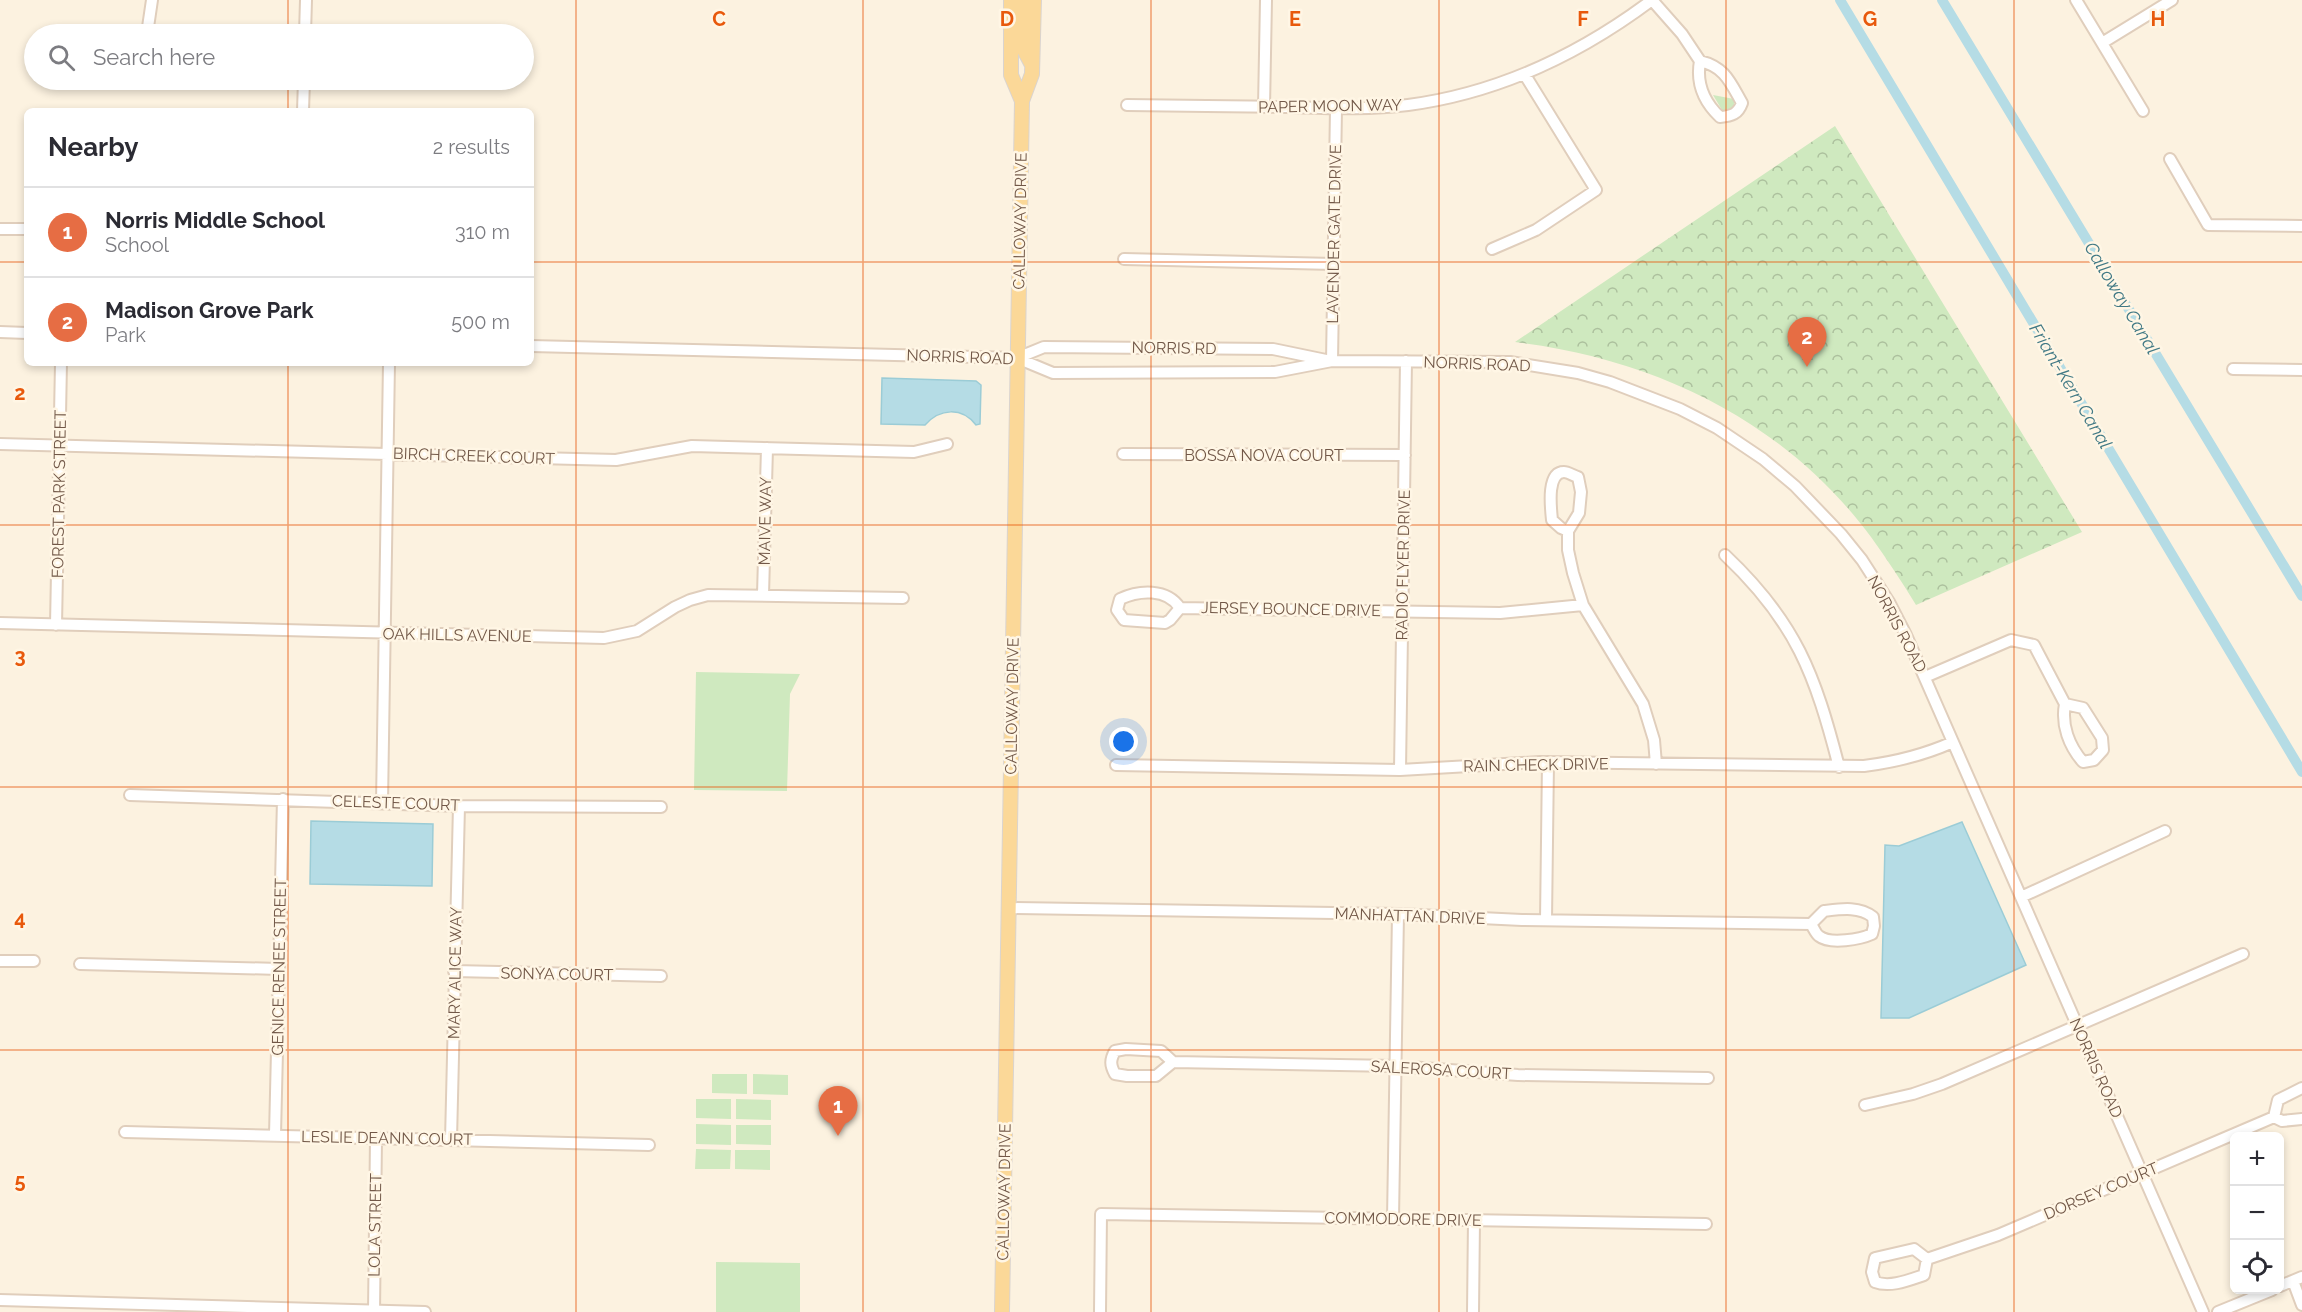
<!DOCTYPE html>
<html lang="en">
<head>
<meta charset="utf-8">
<style>
	:root { --surface:#fff; --page:#f2f2f3; --text:#2b2b33; --muted:#7c7c81; --line:#e1e1e2; --accent:#e66d44 }
	body { margin:0; font-family:Raleway,sans-serif; background:var(--page); color:var(--text) }
	.controls { position:absolute; right:18px; bottom:18px; display:grid; overflow:hidden; border-radius:9px; box-shadow:0 3px 9px #0003 }
	.controls button { width:54px; height:54px; display:grid; place-items:center; padding:0; border:0; border-bottom:2px solid var(--line); background:var(--surface); color:var(--text); font:30px sans-serif }
	.you { position:absolute; left:1124px; top:742px; width:21px; height:21px; margin:-15px; border:4px solid #fff; border-radius:50%; background:#1a73e8; box-shadow:0 0 0 9px #1a73e833 }
	.badge { display:grid; place-items:center; width:39px; height:39px; border-radius:50%; background:var(--accent); color:#fff; font-size:20px; font-weight:700 }
	.pin { position:absolute; translate:-50% -50px; filter:drop-shadow(0 2px 3px #0008) }
	.pin::after { content:''; position:absolute; top:32px; width:21px; height:18px; background:inherit; clip-path:polygon(0 0,100% 0,50% 100%) }
	.list { margin:0; padding:0; list-style:none }
	h2 { display:flex; justify-content:space-between; align-items:center; height:78px; margin:0; padding:0 24px; font-size:26px }
	h2 small { font-size:20px; font-weight:400; color:var(--muted) }
	.list li { display:grid; grid-template-columns:39px 1fr auto; gap:18px; align-items:center; box-sizing:border-box; height:90px; padding:0 24px; border-top:2px solid var(--line) }
	.list b { display:block; font-size:22px; white-space:nowrap }
	.list p { margin:0; font-size:20px; white-space:nowrap; color:var(--muted) }
	.list em { font-size:20px; font-style:normal; color:var(--muted) }
	.icon { flex:none; width:33px; height:33px; fill:none; stroke:currentColor; stroke-width:2; stroke-linecap:round; stroke-linejoin:round }
	.map { position:relative; flex:none; width:2302px; height:1312px; overflow:hidden }
	.search { position:absolute; background:var(--surface); box-shadow:0 3px 9px #0003; left:24px; top:24px; width:510px; height:66px; display:flex; align-items:center; gap:15px; box-sizing:border-box; padding:0 21px; border-radius:33px; color:var(--muted); font-size:22px }
	.panel { position:absolute; background:var(--surface); box-shadow:0 3px 9px #0003; left:24px; top:108px; width:510px; height:258px; border-radius:9px }
	.map>svg:first-child { display:block }
	.grass { fill:#cfe9bf }
	.park { fill:url(#park-crowns) }
	.water { fill:#b5dce5; stroke:#9bccd6; stroke-width:1.5 }
	.lines { fill:none; stroke-linecap:round; stroke-linejoin:round }
	.canal { stroke:#b5dce5; stroke-width:10 }
	.minor-casing { stroke:#e0cebc; stroke-width:14 }
	.major-casing { stroke:#dad4cf; stroke-width:16 }
	.minor { stroke:#fff; stroke-width:10 }
	.major { stroke:#fbd898; stroke-width:14 }
	.grid { fill:none; stroke:#e8590c; stroke-width:1.5; stroke-opacity:0.55 }
	.labels { text-anchor:middle; dominant-baseline:central; stroke-width:5; stroke-linejoin:round; paint-order:stroke }
	.street-label { font-size:16px; fill:#725848; stroke:#fff6e5 }
	.water-label { font-size:18px; font-style:italic; fill:#417985; stroke:#fff6e5 }
	.grid-label { font-size:20px; text-anchor:middle; font-weight:bold; fill:#e8590c; stroke:#fff6e5; stroke-width:5; stroke-linejoin:round; paint-order:stroke }
</style>
</head>
<body>
<div class="map">
<svg width="2302" height="1312" viewBox="0 0 2302 1312">
	<defs>
		<pattern id="park-crowns" width="20" height="18" patternUnits="userSpaceOnUse" patternTransform="scale(1.5)"><rect width="20" height="18" fill="#cfe9bf"/><path d="M2 6a3 3 0 1 1 6 0M12 15a3 3 0 1 1 6 0" fill="none" stroke="#acc09d"/></pattern>
	</defs>
	<rect width="100%" height="100%" fill="#fcf2e0"/>
	<path class="grass" d="M 1713,95 L 1734,99 L 1734,107 L 1730,111 L 1722,110 Z
		M 696,672 L 800,674 L 790,694 L 787,791 L 694,790 Z
		M 712,1074 L 747,1074 L 747,1094 L 712,1093 Z
		M 753,1074 L 788,1075 L 788,1095 L 753,1094 Z
		M 696,1099 L 731,1099 L 731,1119 L 696,1118 Z
		M 736,1099 L 771,1100 L 771,1120 L 736,1119 Z
		M 696,1124 L 731,1125 L 731,1145 L 696,1144 Z
		M 736,1125 L 771,1125 L 771,1145 L 736,1144 Z
		M 696,1149 L 731,1150 L 730,1169 L 695,1169 Z
		M 735,1150 L 770,1150 L 770,1170 L 735,1169 Z
		M 716,1262 L 800,1263 L 800,1312 L 716,1312 Z"/>
	<path class="park" d="M 1835,126 L 2082,532 L 1916,605 C 1902,582 1887,559 1871,537 C 1785,421 1656,359 1515,342 Z"/>
	<path class="water" d="M 882,378 L 976,381 L 981,385 L 980,424 L 976,425 C 962,407 940,408 925,425 L 881,424 Z
		M 311,821 L 433,824 L 432,886 L 310,884 Z
		M 1962,822 L 2026,965 L 1909,1018 L 1881,1018 L 1885,845 L 1899,846 Z"/>
	<g class="lines">
		<path class="canal" d="M 1840,0 L 2302,772
			M 1942,0 L 2302,596"/>
		<g class="minor-casing">
			<path id="minor" d="M 1652,0 L 1682,34 L 1700,61 C 1696,83 1703,101 1720,117 C 1732,116 1738,114 1742,103 C 1730,82 1725,67 1700,61
				M 2076,0 L 2143,111
				M 147,34 L 152,0
				M 305,34 L 306,0
				M 2102,43 L 2172,0
				M 1127,105 C 1180,106 1233,106 1286,107 C 1327,108 1368,110 1408,105 C 1499,93 1580,54 1652,0
				M 1264,107 L 1266,0
				M 303,111 L 304,80
				M 2170,159 L 2208,225 L 2302,226
				M 0,229 L 27,229
				M 1492,249 L 1536,230 L 1596,190 L 1525,75
				M 1124,259 L 1334,264
				M 0,332 L 27,333
				M 531,346 L 1017,358 L 1053,373 L 1275,372 L 1332,361 L 1510,362 L 1578,373 L 1610,382 L 1680,409 L 1717,428 L 1763,459 L 1795,486 L 1841,534 L 1862,560 L 1889,602 L 1906,635 L 2203,1312
				M 1017,358 L 1044,347 L 1273,349 L 1326,360
				M 1332,361 L 1336,108
				M 2233,369 L 2302,370
				M 0,444 L 616,460 L 692,446 L 914,452 L 947,444
				M 1123,454 L 1405,455
				M 1568,531 L 1561,528 L 1552,520 C 1551,509 1546,472 1564,472 C 1568,472 1574,476 1578,477 L 1581,492 L 1579,513 L 1568,531 L 1568,550 L 1573,573 L 1583,605 L 1643,704 L 1654,740 L 1656,764
				M 1725,555 C 1796,622 1815,674 1839,767
				M 763,595 L 767,448
				M 1180,608 L 1170,620 L 1165,623 L 1124,620 L 1117,610 L 1120,599 C 1139,590 1167,588 1180,608 L 1500,613 L 1583,605
				M 0,623 L 604,638 L 637,631 L 675,607 L 690,600 L 708,595 L 903,598
				M 56,625 L 61,363
				M 1925,677 L 2011,640 L 2034,645 L 2065,704 C 2061,725 2069,746 2083,762 L 2094,760 L 2103,750 L 2102,738 L 2083,708 L 2065,704
				M 1116,765 L 1400,770 L 1540,762 L 1864,766 C 1896,762 1924,755 1953,742
				M 1400,770 L 1406,361
				M 130,795 L 459,806 L 661,807
				M 382,802 L 389,363
				M 2021,897 L 2165,831
				M 1009,908 L 1398,914 L 1522,920 L 1811,924 C 1813,927 1816,934 1819,936 C 1830,945 1861,939 1872,934 L 1874,926 L 1873,917 C 1859,906 1841,909 1824,911 L 1811,924
				M 1546,920 L 1548,762
				M 0,961 L 34,961
				M 80,964 L 279,969
				M 454,971 L 661,976
				M 1173,1062 L 1156,1076 L 1127,1076 L 1115,1074 C 1110,1065 1110,1060 1115,1051 L 1126,1049 L 1161,1051 L 1173,1062 L 1395,1066 L 1518,1075 L 1708,1078
				M 1865,1105 L 1913,1094 L 1942,1084 L 2243,954
				M 2274,1117 L 2278,1100 L 2302,1088
				M 125,1132 L 649,1145
				M 275,1135 L 283,799
				M 451,1140 L 459,806
				M 1393,1219 L 1398,914
				M 1914,1249 L 1927,1259 L 1924,1275 C 1909,1280 1890,1288 1875,1282 L 1872,1272 L 1875,1258 Z
				M 1927,1259 L 1998,1235 L 2274,1117 L 2282,1121 L 2302,1119
				M 2293,1281 L 2302,1305
				M 2280,1286 L 2302,1277
				M 0,1300 L 425,1312
				M 374,1312 L 376,1138
				M 1100,1312 L 1101,1214 L 1706,1224
				M 1473,1312 L 1474,1220
				M 2218,1312 L 2272,1290"/>
		</g>
		<g class="major-casing">
			<path id="major" d="M 1011,0 L 1011,75 L 1022,101
				M 1022,0 L 1022,46 L 1031,63
				M 1002,1312 L 1022,101 L 1032,74 L 1034,0"/>
		</g>
		<use href="#minor" class="minor"/>
		<use href="#major" class="major"/>
	</g>
	<path class="grid" d="M 288,0 L 288,34M 576,0 L 576,1312M 863,0 L 863,1312M 1151,0 L 1151,1312M 1439,0 L 1439,1312M 1726,0 L 1726,1312M 2014,0 L 2014,1312M 288,80 L 288,111M 0,262 L 27,262M 531,262 L 2302,262M 288,363 L 288,1312M 0,525 L 2302,525M 0,787 L 2302,787M 0,1050 L 2302,1050"/>
	<g class="labels">
		<g class="street-label">
			<text transform="translate(1330 106) rotate(-1)">PAPER MOON WAY</text>
			<text transform="translate(1020 221) rotate(-89)">CALLOWAY DRIVE</text>
			<text transform="translate(1334 234) rotate(-89)">LAVENDER GATE DRIVE</text>
			<text transform="translate(1174 348) rotate(1)">NORRIS RD</text>
			<text transform="translate(960 357) rotate(2)">NORRIS ROAD</text>
			<text transform="translate(1477 364) rotate(2)">NORRIS ROAD</text>
			<text x="1264" y="455">BOSSA NOVA COURT</text>
			<text transform="translate(474 456) rotate(2)">BIRCH CREEK COURT</text>
			<text transform="translate(59 494) rotate(-89)">FOREST PARK STREET</text>
			<text transform="translate(765 521) rotate(-89)">MAIVE WAY</text>
			<text transform="translate(1403 565) rotate(-89)">RADIO FLYER DRIVE</text>
			<text transform="translate(1291 609) rotate(1)">JERSEY BOUNCE DRIVE</text>
			<text transform="translate(1897 624) rotate(62)">NORRIS ROAD</text>
			<text transform="translate(457 635) rotate(1)">OAK HILLS AVENUE</text>
			<text transform="translate(1012 706) rotate(-89)">CALLOWAY DRIVE</text>
			<text transform="translate(1536 765) rotate(-1)">RAIN CHECK DRIVE</text>
			<text transform="translate(396 803) rotate(2)">CELESTE COURT</text>
			<text transform="translate(1410 916) rotate(2)">MANHATTAN DRIVE</text>
			<text transform="translate(279 967) rotate(-89)">GENICE RENEE STREET</text>
			<text transform="translate(455 973) rotate(-89)">MARY ALICE WAY</text>
			<text transform="translate(557 974) rotate(1)">SONYA COURT</text>
			<text transform="translate(2096 1068) rotate(66)">NORRIS ROAD</text>
			<text transform="translate(1441 1070) rotate(3)">SALEROSA COURT</text>
			<text transform="translate(387 1138) rotate(1)">LESLIE DEANN COURT</text>
			<text transform="translate(2101 1191) rotate(-23)">DORSEY COURT</text>
			<text transform="translate(1004 1192) rotate(-89)">CALLOWAY DRIVE</text>
			<text transform="translate(1403 1219) rotate(1)">COMMODORE DRIVE</text>
			<text transform="translate(375 1225) rotate(-89)">LOLA STREET</text>
		</g>
		<g class="water-label">
			<text transform="translate(2122 298) rotate(59)">Calloway Canal</text>
			<text transform="translate(2071 386) rotate(59)">Friant-Kern Canal</text>
		</g>
	</g>
	<g class="grid-label">
		<text x="719" y="26">C</text>
		<text x="1007" y="26">D</text>
		<text x="1295" y="26">E</text>
		<text x="1583" y="26">F</text>
		<text x="1870" y="26">G</text>
		<text x="2158" y="26">H</text>
		<text x="20" y="400">2</text>
		<text x="20" y="663">3</text>
		<text x="20" y="925">4</text>
		<text x="20" y="1188">5</text>
	</g>
</svg>
<div class="controls">
<button>+</button>
<button>−</button>
<button><svg class="icon" aria-label="locate" viewBox="0 0 24 24"><circle cx="12" cy="12" r="6"/><path d="M12 2v4M12 18v4M2 12h4M18 12h4"/></svg></button>
</div>
<div class="you"></div>
<div class="pin badge" style="left:838px;top:1136px">1</div>
<div class="pin badge" style="left:1807px;top:367px">2</div>
<div class="search"><svg class="icon" aria-label="search" viewBox="0 0 24 24"><circle cx="10" cy="10" r="6"/><path d="M15 15l6 6"/></svg>Search here</div>
<section class="panel">
<h2>Nearby<small>2 results</small></h2>
<ul class="list">
<li><span class="badge">1</span><div><b>Norris Middle School</b><p>School</p></div><em>310 m</em></li>
<li><span class="badge">2</span><div><b>Madison Grove Park</b><p>Park</p></div><em>500 m</em></li>
</ul>
</section>
</div>
</body>
</html>
